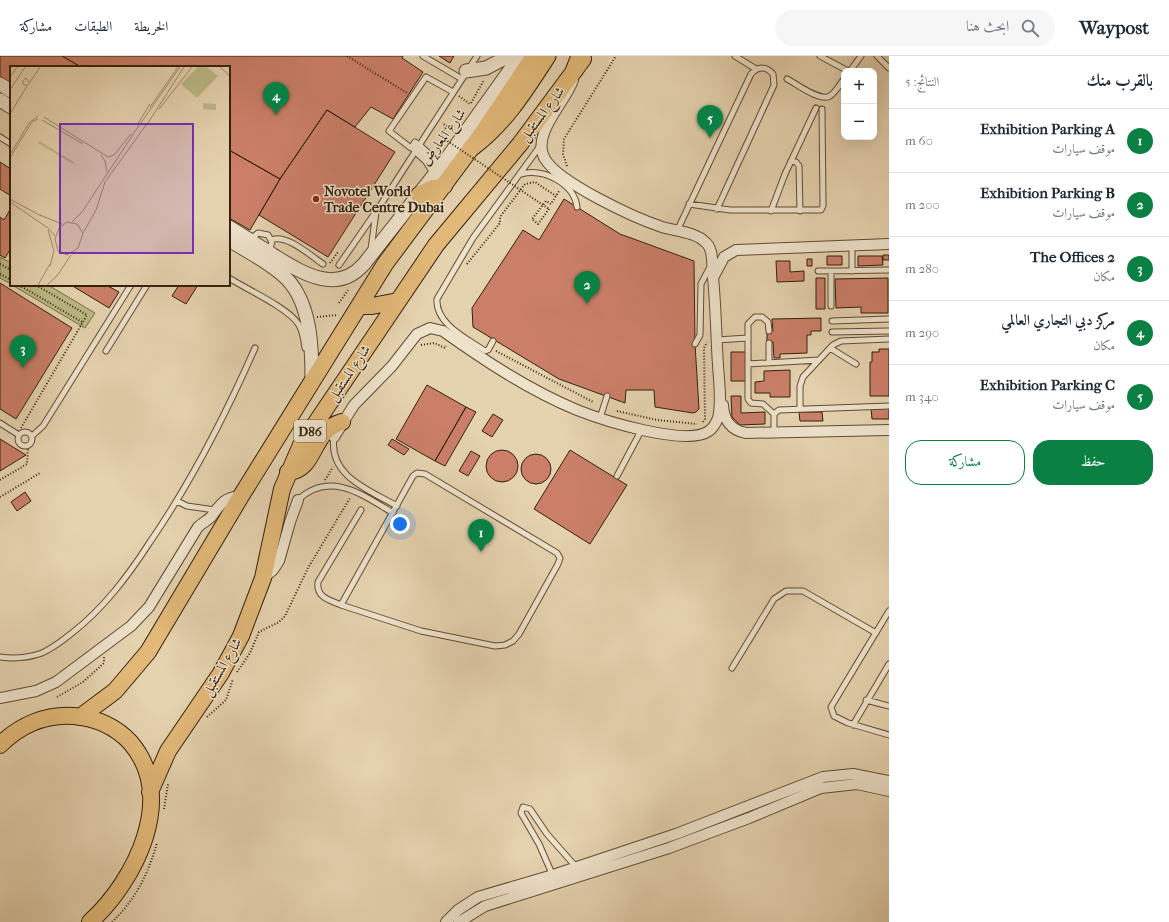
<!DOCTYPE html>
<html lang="ar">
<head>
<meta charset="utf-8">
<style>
	:root { --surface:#fff; --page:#f6f6f7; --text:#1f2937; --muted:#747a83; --line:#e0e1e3; --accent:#0b8043 }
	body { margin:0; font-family:"IM FELL French Canon",Amiri,serif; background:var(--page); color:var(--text); direction:rtl }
	.controls { position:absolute; right:12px; top:12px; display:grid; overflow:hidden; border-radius:8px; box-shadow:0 4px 16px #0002 }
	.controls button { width:36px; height:36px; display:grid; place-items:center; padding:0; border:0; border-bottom:1px solid var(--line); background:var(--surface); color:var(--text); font:20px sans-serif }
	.you { position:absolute; left:400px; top:468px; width:14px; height:14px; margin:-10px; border:3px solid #fff; border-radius:50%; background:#1a73e8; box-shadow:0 0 0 6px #1a73e833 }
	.badge { display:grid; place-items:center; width:26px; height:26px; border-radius:50%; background:var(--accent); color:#fff; font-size:13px; font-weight:700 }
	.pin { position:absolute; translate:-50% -33px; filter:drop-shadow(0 1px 2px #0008) }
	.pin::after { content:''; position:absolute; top:21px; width:14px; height:12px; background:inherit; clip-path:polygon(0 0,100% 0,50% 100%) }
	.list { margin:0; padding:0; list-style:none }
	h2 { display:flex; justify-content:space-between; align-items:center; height:52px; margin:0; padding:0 16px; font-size:17px }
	h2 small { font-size:13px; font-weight:400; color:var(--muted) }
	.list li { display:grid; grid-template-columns:26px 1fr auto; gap:12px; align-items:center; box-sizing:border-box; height:64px; padding:0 16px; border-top:1px solid var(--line) }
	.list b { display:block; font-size:15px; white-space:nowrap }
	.list p { margin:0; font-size:13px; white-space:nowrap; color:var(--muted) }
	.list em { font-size:13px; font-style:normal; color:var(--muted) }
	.actions { display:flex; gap:8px; padding:12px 16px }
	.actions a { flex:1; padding:9px 0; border:1px solid var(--accent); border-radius:16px; text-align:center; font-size:14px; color:var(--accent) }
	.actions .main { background:var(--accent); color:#fff }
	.icon { flex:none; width:22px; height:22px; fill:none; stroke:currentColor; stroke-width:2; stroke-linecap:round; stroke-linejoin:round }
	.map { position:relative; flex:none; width:889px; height:866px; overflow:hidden; direction:ltr }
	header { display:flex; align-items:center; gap:24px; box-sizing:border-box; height:56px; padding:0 20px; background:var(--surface); border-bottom:1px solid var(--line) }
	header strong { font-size:19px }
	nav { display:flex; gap:22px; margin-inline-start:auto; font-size:14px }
	.search { width:280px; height:36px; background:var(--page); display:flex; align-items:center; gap:10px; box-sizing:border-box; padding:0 14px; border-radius:22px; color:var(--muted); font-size:15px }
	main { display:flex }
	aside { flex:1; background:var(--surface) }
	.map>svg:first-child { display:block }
	.green { fill:#bbba86; stroke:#776e49 }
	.building { fill:#cb7f69; stroke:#33210c }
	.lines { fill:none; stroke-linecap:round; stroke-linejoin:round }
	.service-casing { stroke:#604d35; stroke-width:7 }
	.minor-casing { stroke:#604d35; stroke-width:12 }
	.tertiary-casing { stroke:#604d35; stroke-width:15 }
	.primary-casing { stroke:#33210c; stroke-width:18 }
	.trunk-casing { stroke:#33210c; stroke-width:19 }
	.path { stroke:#33210c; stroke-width:2; stroke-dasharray:1 2; stroke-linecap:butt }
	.service { stroke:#eee2cb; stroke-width:5 }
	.minor { stroke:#eee2cb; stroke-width:10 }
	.tertiary { stroke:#eee2cb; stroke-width:13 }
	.primary { stroke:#e2b978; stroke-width:16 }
	.trunk { stroke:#e2b978; stroke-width:17 }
	.path-bridge { stroke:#33210c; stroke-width:2; stroke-dasharray:1 2; stroke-linecap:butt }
	.poi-dot { fill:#8f2418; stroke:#eee2cb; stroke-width:1.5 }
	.labels { text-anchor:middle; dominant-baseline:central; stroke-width:3; stroke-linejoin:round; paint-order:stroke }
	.shield { fill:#eee2cb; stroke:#6b5b45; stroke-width:1 }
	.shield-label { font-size:13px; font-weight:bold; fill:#33210c }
	.street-label { font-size:14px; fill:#33210c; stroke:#eee2cb }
	.poi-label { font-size:14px; font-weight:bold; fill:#33210c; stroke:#eee2cb; text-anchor:start }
	.inset-road { fill:none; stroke:#9e8b6e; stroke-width:1 }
	.view { fill:#7b2cbf; fill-opacity:0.15; stroke:#7b2cbf; stroke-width:2 }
	.inset-edge { fill:none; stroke:#33210c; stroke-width:2 }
</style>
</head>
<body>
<header>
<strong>Waypost</strong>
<div class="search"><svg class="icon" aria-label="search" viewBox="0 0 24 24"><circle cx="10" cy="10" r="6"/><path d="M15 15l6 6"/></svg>ابحث هنا</div>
<nav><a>الخريطة</a><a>الطبقات</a><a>مشاركة</a></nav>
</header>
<main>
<aside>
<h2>بالقرب منك<small>النتائج: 5</small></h2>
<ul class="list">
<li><span class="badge">1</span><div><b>Exhibition Parking A</b><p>موقف سيارات</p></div><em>60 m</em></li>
<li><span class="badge">2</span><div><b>Exhibition Parking B</b><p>موقف سيارات</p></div><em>200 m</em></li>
<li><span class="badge">3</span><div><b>The Offices 2</b><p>مكان</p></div><em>280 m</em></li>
<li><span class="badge">4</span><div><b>مركز دبي التجاري العالمي</b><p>مكان</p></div><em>290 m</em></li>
<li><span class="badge">5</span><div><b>Exhibition Parking C</b><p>موقف سيارات</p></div><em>340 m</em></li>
</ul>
<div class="actions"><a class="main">حفظ</a><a>مشاركة</a></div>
</aside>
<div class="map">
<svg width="889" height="866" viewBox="0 0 889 866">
	<rect width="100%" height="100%" fill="#e5d2af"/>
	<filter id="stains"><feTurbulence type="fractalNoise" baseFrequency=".005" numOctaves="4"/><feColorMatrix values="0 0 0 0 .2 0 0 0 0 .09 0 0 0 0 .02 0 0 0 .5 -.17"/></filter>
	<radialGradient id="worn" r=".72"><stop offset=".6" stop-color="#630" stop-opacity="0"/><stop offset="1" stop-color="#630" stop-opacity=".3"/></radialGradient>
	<path class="green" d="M 0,201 L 11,207 L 11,228 L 0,222 Z
		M 12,229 L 48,229 L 95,257 L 85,272 Z"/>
	<path class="building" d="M 0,0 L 62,0 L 81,11 L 11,11 L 11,28 L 0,22 Z
		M 62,0 L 403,0 L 402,2 L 423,16 L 393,63 L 371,51 L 355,71 L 327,54 L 280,123 L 229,94 L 229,11 L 81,11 Z
		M 439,0 L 454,0 L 450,7 Z
		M 327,54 L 395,96 L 328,201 L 259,159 L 280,123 Z
		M 229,94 L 280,123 L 250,174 L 229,162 Z
		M 0,106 L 11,113 L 11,140 L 0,133 Z
		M 564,143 L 620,178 L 694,205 L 695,288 L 699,353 L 696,356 L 693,357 L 655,351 L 654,334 L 626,334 L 625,347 L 559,323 L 473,271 L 472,252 L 523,174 L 539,184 Z
		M 11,152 L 11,192 L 5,202 L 0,199 L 0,161 L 4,164 Z
		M 883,199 L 889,199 L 889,204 L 883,204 Z
		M 827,200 L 842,200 L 842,209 L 827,209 Z
		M 858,200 L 882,200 L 883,209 L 858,210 Z
		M 807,203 L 812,203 L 812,210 L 807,210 Z
		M 776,205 L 790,205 L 790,216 L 804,215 L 804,225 L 777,226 Z
		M 816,222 L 825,222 L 825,253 L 816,253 Z
		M 888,222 L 888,257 L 861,257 L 861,251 L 836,252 L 835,223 Z
		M 0,227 L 72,272 L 16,363 L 0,353 Z
		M 71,229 L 106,229 L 119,236 L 109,252 Z
		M 179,229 L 198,229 L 186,248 L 172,240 Z
		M 821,262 L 821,275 L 811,275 L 811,279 L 807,279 L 807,297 L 780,298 L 780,302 L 774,302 L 773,286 L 767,287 L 767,276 L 773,275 L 772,263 Z
		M 879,293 L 889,293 L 889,340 L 870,340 L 870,306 L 872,306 L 872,296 L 879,296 Z
		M 731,296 L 746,296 L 746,325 L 731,325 Z
		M 790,314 L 790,341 L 770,341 L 770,337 L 755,337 L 755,326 L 764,325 L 764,315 Z
		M 427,329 L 466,351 L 435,405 L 396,383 Z
		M 731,340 L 741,340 L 741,357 L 765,356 L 765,368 L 740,369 L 732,361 Z
		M 466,351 L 476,356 L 445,410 L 435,405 Z
		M 871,352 L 889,352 L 889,363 L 872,363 Z
		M 799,356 L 822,356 L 823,365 L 800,365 Z
		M 493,358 L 503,364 L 492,381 L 482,375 Z
		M 0,383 L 26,399 L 0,415 Z
		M 392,383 L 409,393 L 404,399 L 388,389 Z
		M 570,394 L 627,429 L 590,488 L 534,453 Z
		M486 410a16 16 0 1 1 32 0a16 16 0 1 1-32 0Z
		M 471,395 L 480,400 L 468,420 L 459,415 Z
		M521 413a15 15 0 1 1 30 0a15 15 0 1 1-30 0Z
		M 25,436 L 31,445 L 17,455 L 11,446 Z"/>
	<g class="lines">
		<g class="service-casing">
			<path id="service" d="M 423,0 L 462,23
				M 735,0 L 756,13
				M 820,0 L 848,15
				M 877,0 L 889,12
				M 850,15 L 861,0
				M 787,23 C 797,28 820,46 830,40 C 836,36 840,28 844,23
				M 0,81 L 11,88
				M 420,90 L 415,86 L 411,92 L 389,75 L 426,21 L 453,36
				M 791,105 L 796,106 L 799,110 L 800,155
				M 521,118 C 543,112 574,127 577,151
				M 689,148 L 730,154 L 821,154 L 823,150 L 822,53
				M 771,155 L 785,118 L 816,52
				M 677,175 L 751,18 C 758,10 766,10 773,18 L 774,29 L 717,153
				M 251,183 L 258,177 L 268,179 L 272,186 L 269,195
				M 271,184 C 286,177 311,200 323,208
				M 852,190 L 852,215
				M 371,193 L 376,156 L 477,0
				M 339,209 L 375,157
				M 818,215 L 889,214
				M 831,215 L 831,250
				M 229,222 C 246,233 289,252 299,269 C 303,276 304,284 305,292
				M 832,265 L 889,263
				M 769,275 L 768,266 L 762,261 L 755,261 L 748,268 L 748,343 L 751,347 L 763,348 L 774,358
				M 832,276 L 889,275
				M 717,284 L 748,282
				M 493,285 L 488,294 L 485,295 C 468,283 435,268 437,243 L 473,182 L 540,90
				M 695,288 L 700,279 L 701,228 L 711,209
				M 830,292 L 856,308
				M 106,295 L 147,229
				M 769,307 L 769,287
				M 748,308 L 819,304
				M 800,353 L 800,330 L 803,321 L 833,289 L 841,285 L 889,283
				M 600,362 L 607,340
				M 0,367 L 19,379
				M18 383a7 7 0 1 1 14 0a7 7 0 1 1-14 0Z
				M 774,376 L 774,358 L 779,354 L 889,350
				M 32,380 L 43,370 L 131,229
				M 334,381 C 328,420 369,434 397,450
				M 417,417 L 425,418 L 557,497 L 560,502 L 558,508 L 519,578 L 513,585 L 505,589 L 495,590 L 421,575 L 341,549 L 413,420 Z
				M 617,420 L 642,373
				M 298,444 C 330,414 363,439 393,457
				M 177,445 L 187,450 L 215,454
				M 341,549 C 330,544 316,542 318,526 L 361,454
				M 889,555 L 831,651 L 834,660 L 848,667 L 889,679
				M 0,601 C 14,603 28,602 42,597 C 53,592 62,585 72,577 C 104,552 128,520 150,486 C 192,425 225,360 255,292
				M 732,612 L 774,543 L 786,535 L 803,535 L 876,577
				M 866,644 L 889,650
				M 853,669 L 889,608
				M 553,820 L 539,788 L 521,757 L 523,751 L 530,753 L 547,778 L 577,812"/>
		</g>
		<g class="minor-casing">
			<path id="minor" d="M 714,220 L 724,201 L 736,194 L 889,188
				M 723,349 C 724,364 730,374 746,377 L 889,374
				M 334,381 L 354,349 L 392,310 L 417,278 L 430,272 L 443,275 C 485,305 529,334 577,354 C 602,364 686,391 709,375 C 713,372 716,367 718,362 C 722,347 719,326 718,309 C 716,280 716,251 713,222 C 712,213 713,204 711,196 C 710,192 708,188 705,186 C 696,176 675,175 662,171 C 635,162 559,127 545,103 C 530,79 566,46 573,24
				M 263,522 L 273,514 L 279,505 L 290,466 L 298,444
				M 0,642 L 36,635 L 56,626 L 131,570 L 149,551 L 198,471 C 202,467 207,465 211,461 C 220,449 224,441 241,440
				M 446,866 L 458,854 L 478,841 L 553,819 L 676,778 L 823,721 L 853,718 L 889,725
				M 459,866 L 485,850 L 669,792 L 749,762 L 821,732 L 857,728 L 889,735"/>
		</g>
		<g class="tertiary-casing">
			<path id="tertiary" d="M 466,15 L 486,12 L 509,0
				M 0,28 L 11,35
				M 0,44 L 11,51
				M 418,93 L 429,103 L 437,116
				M 229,171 C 244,180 259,190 273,199 C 301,216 336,240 364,208 L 445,105 L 520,0
				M 229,184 C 248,196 271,207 287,223 C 311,248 312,292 312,325"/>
		</g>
		<g class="primary-casing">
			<path id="primary" d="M 419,139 L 433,132 L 444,130
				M 359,250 L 372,250 L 398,245
				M 288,416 C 317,414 310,375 342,366
				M 80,661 L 115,635 L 148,596 L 241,440 L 385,208 L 481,79 L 534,0
				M 0,689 C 20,669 46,658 74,660 C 95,662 115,670 130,686 C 178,741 135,825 90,866
				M 150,736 L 168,695 L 221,617 L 241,580 L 263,522 L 282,433 L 301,389 L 436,189 L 520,88 L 583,3"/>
		</g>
		<g class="trunk-casing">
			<path id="trunk" d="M 575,13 L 580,0
				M 471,92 C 504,68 525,34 547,0"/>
		</g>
		<path class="path" d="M 347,0 L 407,37
			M 459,40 L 471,49
			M 471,47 L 484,24
			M 440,80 L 447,70 L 442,67
			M 567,110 L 563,98 L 564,83 L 616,0
			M 549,153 L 538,168 L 532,163 L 546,145 L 551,148 L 559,135
			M 330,207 L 338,196
			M 0,208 L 11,214
			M 467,208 L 500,167 L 500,161 L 525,128 L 535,126 L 556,140
			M 0,218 L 11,224
			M 19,229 L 82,266
			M 339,247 L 348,234
			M 317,261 L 338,259
			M 421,289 L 434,287 L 445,292 L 446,290
			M 496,295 L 593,346
			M 617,355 L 657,364 L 697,368
			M 703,366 L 705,363 L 704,292 L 707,286
			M 21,372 L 87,259 L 36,229
			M 0,424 L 27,408 L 28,390
			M 325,424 L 333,411
			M 0,441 L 40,417
			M 237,616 L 250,597 L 259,576 L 279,566 L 285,560 L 308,512 L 350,442
			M 57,641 L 83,626 L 104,607 L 104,601
			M 207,661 L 226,644 L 233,623
			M 164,753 L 168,728
			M 112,866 C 136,843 148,818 157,787"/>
		<use href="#service" class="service"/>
		<use href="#minor" class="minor"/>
		<use href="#tertiary" class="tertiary"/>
		<use href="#primary" class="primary"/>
		<use href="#trunk" class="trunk"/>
		<path class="path-bridge" d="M 440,80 L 549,153"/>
	</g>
	<circle class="poi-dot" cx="316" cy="143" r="4"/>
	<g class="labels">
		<rect class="shield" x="294" y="364" width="32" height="22" rx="3"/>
		<g class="shield-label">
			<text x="310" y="375">D86</text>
		</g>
		<g class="street-label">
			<text transform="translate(542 58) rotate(-53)">شارع المستقبل</text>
			<text transform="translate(443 81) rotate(-54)">شارع المعارض</text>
			<text transform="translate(349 317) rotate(-56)">شارع المستقبل</text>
			<text transform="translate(222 611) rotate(-60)">شارع المستقبل</text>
		</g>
		<g class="poi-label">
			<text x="324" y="135">Novotel World<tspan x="324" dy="16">Trade Centre Dubai</tspan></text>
		</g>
	</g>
	<g transform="translate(10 10)">
		<rect width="220" height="220" fill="#e5d2af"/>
		<path d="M 188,1 L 197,1 L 208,10 L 187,32 L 171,18 ZM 193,37 L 206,38 L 206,44 L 193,43 ZM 29,75 L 64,96 L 63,98 L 28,77 Z" fill="#bbba86"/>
		<path class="inset-road" d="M 210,1 L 220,10M 0,11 L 7,1M 19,16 L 16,12 L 12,16 L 14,19 L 18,19 L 30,1M 0,24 L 15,1M 140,41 L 168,1M 149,43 L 182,1M 0,48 L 17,20M 34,51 L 98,91 L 104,89 L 121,68M 32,54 L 73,78M 127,59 L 140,38M 136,60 L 174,1M 121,71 L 170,1M 1,87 L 19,57 L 28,50M 91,89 L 95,95 L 97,106M 0,92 L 22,56 L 28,53M 0,133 L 31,150M 0,136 L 38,162 L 45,170M 30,149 L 52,158M 57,156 L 67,158 L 73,167 L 68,182 L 57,189 L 48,185 L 45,173 L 49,162 ZM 62,156 L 72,146 L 122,70M 38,164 L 44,185 L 40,200M 73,167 L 86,144 L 95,116 L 136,59M 28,219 L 40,198M 37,219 L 47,210 L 61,189"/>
		<path class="view" d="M 50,58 L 183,58 L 183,187 L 50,187 Z"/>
		<rect width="220" height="220" class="inset-edge"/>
	</g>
	<rect width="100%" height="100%" filter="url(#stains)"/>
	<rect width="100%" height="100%" fill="url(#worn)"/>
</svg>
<div class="controls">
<button>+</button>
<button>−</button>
</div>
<div class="you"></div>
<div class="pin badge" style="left:481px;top:496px">1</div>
<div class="pin badge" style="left:587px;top:248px">2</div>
<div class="pin badge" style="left:23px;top:312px">3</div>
<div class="pin badge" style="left:276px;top:59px">4</div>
<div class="pin badge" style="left:710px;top:82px">5</div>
</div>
</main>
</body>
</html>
